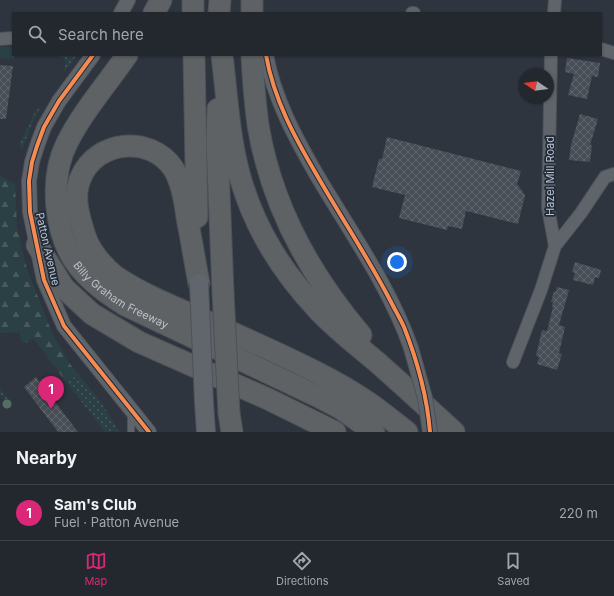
<!DOCTYPE html>
<html lang="en">
<head>
<meta charset="utf-8">
<style>
	:root { --surface:#22282e; --page:#2e343a; --text:#f1f3f6; --muted:#a2a6aa; --line:#3f444a; --accent:#db2777 }
	body { margin:0; font-family:Inter,sans-serif; background:var(--page); color:var(--text) }
	.compass { position:absolute; left:518px; top:68px; width:36px; height:36px; border-radius:50%; background:var(--surface); box-shadow:0 1px 3px #0004; rotate:283deg }
	.you { position:absolute; left:397px; top:262px; width:14px; height:14px; margin:-10px; border:3px solid #fff; border-radius:50%; background:#1a73e8; box-shadow:0 0 0 6px #1a73e833 }
	.badge { display:grid; place-items:center; width:26px; height:26px; border-radius:50%; background:var(--accent); color:#fff; font-size:13px; font-weight:700 }
	.pin { position:absolute; translate:-50% -33px; filter:drop-shadow(0 1px 2px #0008) }
	.pin::after { content:''; position:absolute; top:21px; width:14px; height:12px; background:inherit; clip-path:polygon(0 0,100% 0,50% 100%) }
	.list { margin:0; padding:0; list-style:none }
	h2 { display:flex; justify-content:space-between; align-items:center; height:52px; margin:0; padding:0 16px; font-size:17px }
	h2 small { font-size:13px; font-weight:400; color:var(--muted) }
	.list li { display:grid; grid-template-columns:26px 1fr auto; gap:12px; align-items:center; box-sizing:border-box; height:56px; padding:0 16px; border-top:1px solid var(--line) }
	.list b { display:block; font-size:15px; white-space:nowrap }
	.list p { margin:0; font-size:13px; white-space:nowrap; color:var(--muted) }
	.list em { font-size:13px; font-style:normal; color:var(--muted) }
	.icon { flex:none; width:22px; height:22px; fill:none; stroke:currentColor; stroke-width:2; stroke-linecap:round; stroke-linejoin:round }
	.map { position:relative; flex:none; width:614px; height:432px; overflow:hidden }
	.search { position:absolute; background:var(--surface); box-shadow:0 1px 3px #0004; left:12px; right:12px; top:12px; height:44px; display:flex; align-items:center; gap:10px; box-sizing:border-box; padding:0 14px; border-radius:0px; color:var(--muted); font-size:15px }
	.sheet { height:108px; background:var(--surface) }
	nav { display:flex; justify-content:space-around; align-items:center; box-sizing:border-box; height:56px; border-top:1px solid var(--line); background:var(--surface); font-size:11px; color:var(--muted) }
	nav a { display:grid; justify-items:center; gap:2px }
	nav .on { color:var(--accent) }
	.map>svg:first-child { display:block }
	.grass { fill:url(#grass-dots) }
	.forest { fill:url(#forest-firs) }
	.building { fill:url(#building-cross-hatch) }
	.lines { fill:none; stroke-linecap:round; stroke-linejoin:round }
	.service-casing { stroke:#4d5158; stroke-width:8 }
	.minor-casing { stroke:#4d5158; stroke-width:14 }
	.tertiary-casing { stroke:#4d5158; stroke-width:16 }
	.primary-casing { stroke:#4c525a; stroke-width:20 }
	.motorway-casing { stroke:#4b5159; stroke-width:23 }
	.service { stroke:#5f646b; stroke-width:6 }
	.minor { stroke:#5f646b; stroke-width:12 }
	.tertiary { stroke:#5f646b; stroke-width:14 }
	.primary { stroke:#61666d; stroke-width:18 }
	.motorway { stroke:#5f6264; stroke-width:21 }
	.tertiary-bridge-casing { stroke:#4d5158; stroke-width:16; stroke-linecap:butt }
	.primary-bridge-casing { stroke:#4c525a; stroke-width:20; stroke-linecap:butt }
	.motorway-bridge-casing { stroke:#4b5159; stroke-width:23; stroke-linecap:butt }
	.tertiary-bridge { stroke:#5f646b; stroke-width:14 }
	.primary-bridge { stroke:#61666d; stroke-width:18 }
	.motorway-bridge { stroke:#5f6264; stroke-width:21 }
	.cycleway-casing { stroke:#212b39; stroke-width:6 }
	.cycleway { stroke:#f68b52; stroke-width:4 }
	.tree { fill:#536e60 }
	.labels { text-anchor:middle; dominant-baseline:central; stroke-width:3.5; stroke-linejoin:round; paint-order:stroke }
	.street-label { font-size:11px; fill:#bac2cd; stroke:#212b39 }
</style>
</head>
<body>
<div class="map">
<svg width="614" height="432" viewBox="0 0 614 432">
	<defs>
		<pattern id="grass-dots" width="8" height="8" patternUnits="userSpaceOnUse"><rect width="8" height="8" fill="#2b4044"/><path d="M2 2h.1M6 6h.1" fill="none" stroke="#485a5e" stroke-width="1.8" stroke-linecap="round"/></pattern>
		<pattern id="forest-firs" width="22" height="20" patternUnits="userSpaceOnUse"><rect width="22" height="20" fill="#2b4044"/><path d="M5 1l3.5 6h-7zM16 11l3.5 6h-7z" fill="#485a5e"/></pattern>
		<pattern id="building-cross-hatch" width="8" height="8" patternUnits="userSpaceOnUse"><rect width="8" height="8" fill="#484e56"/><path d="M0 0l8 8M0 8l8-8" fill="none" stroke="#60666d"/></pattern>
	</defs>
	<rect width="100%" height="100%" fill="#2e353e"/>
	<path class="grass" d="M 57,55 L 77,55 L 65,71 L 64,69 L 66,63 L 65,60 Z
		M 41,106 L 33,122 L 22,149 L 19,143 C 27,134 31,112 41,106 Z
		M 78,374 L 102,403 L 119,432 L 105,432 L 67,383 Z
		M 0,389 L 11,403 L 9,406 L 5,406 L 3,395 L 0,395 Z"/>
	<path class="forest" d="M 0,47 L 13,47 L 14,59 L 0,58 Z
		M 0,176 L 15,184 L 17,227 L 27,269 L 52,333 L 70,364 L 78,374 L 67,383 L 33,338 L 26,343 L 21,341 L 19,332 L 0,333 Z"/>
	<path class="building" d="M 567,58 L 600,63 L 598,77 L 592,76 L 587,99 L 568,95 L 574,74 L 565,72 Z
		M 0,65 L 13,66 L 6,119 L 0,119 Z
		M 580,114 L 598,119 L 590,145 L 592,145 L 590,162 L 569,160 L 571,145 Z
		M 387,137 L 521,171 L 517,184 L 525,195 L 518,224 L 466,211 L 462,229 L 448,226 L 447,230 L 399,218 L 405,195 L 372,187 L 379,159 L 382,159 Z
		M 575,262 L 601,270 L 599,278 L 595,277 L 593,285 L 573,280 L 575,273 L 572,272 Z
		M 557,287 L 569,290 L 559,325 L 565,327 L 559,353 L 562,354 L 557,370 L 537,364 L 539,357 L 536,356 L 542,330 L 547,331 L 553,307 L 552,307 L 553,302 L 551,302 L 554,291 L 556,292 Z
		M 36,377 L 78,432 L 58,432 L 24,387 Z"/>
	<g class="lines">
		<g class="service-casing">
			<path id="service" d="M 131,414 L 131,432"/>
		</g>
		<g class="minor-casing">
			<path id="minor" d="M 412,13 L 414,13
				M 554,13 L 555,0
				M 0,39 L 13,38
				M 601,49 L 614,53
				M 555,246 L 581,213 L 605,177 L 614,174
				M 513,362 L 541,290 L 555,246 L 548,208 L 551,55"/>
		</g>
		<g class="tertiary-casing">
			<path id="tertiary" d="M 121,13 L 128,0
				M 93,55 L 59,101 L 44,127 L 37,146 L 32,162 L 29,181 L 30,212 L 44,280 L 64,326 L 149,432
				M 266,55 C 274,98 294,135 315,172 C 349,230 389,285 411,348"/>
		</g>
		<g class="primary-casing">
			<path id="primary" d="M 204,403 L 206,432"/>
		</g>
		<g class="motorway-casing">
			<g id="motorway">
				<path d="M 193,0 L 193,13"/>
				<path d="M 154,13 L 161,0"/>
				<path d="M 219,13 L 220,0"/>
				<path d="M 252,13 L 252,0"/>
				<path id="s1" d="M 127,55 C 107,84 83,111 67,143 C 49,178 54,236 79,267 C 92,283 108,294 125,305 L 317,396 L 340,408 L 374,432"/>
				<path d="M 194,55 L 197,217"/>
				<path d="M 222,55 C 227,96 229,138 240,177 C 255,230 282,272 319,311 C 337,330 358,346 378,363 C 404,386 429,409 454,432"/>
				<path d="M 252,55 C 253,78 255,102 258,125 C 271,204 310,275 361,335"/>
				<path d="M 218,109 L 217,141 L 223,292"/>
				<path d="M 37,245 L 64,288 L 92,314 L 139,342 L 268,399 L 335,432"/>
				<path d="M 199,283 C 195,263 192,243 188,223 C 185,205 183,184 173,168 C 150,135 97,140 81,177 C 72,196 79,217 85,236 C 90,251 103,266 115,276 C 140,293 169,305 197,317 C 237,335 277,352 316,372 C 334,381 353,392 369,403 C 382,412 394,422 407,432"/>
				<path d="M 229,413 L 232,432"/>
			</g>
		</g>
		<use href="#service" class="service"/>
		<use href="#minor" class="minor"/>
		<use href="#tertiary" class="tertiary"/>
		<use href="#primary" class="primary"/>
		<use href="#motorway" class="motorway"/>
		<g class="tertiary-bridge-casing">
			<path id="tertiary-bridge" d="M 411,348 L 425,398 L 430,432"/>
		</g>
		<g class="primary-bridge-casing">
			<path id="primary-bridge" d="M 199,283 L 204,403"/>
		</g>
		<g class="motorway-bridge-casing">
			<path id="motorway-bridge" d="M 223,292 L 229,413"/>
		</g>
		<use href="#tertiary-bridge" class="tertiary-bridge"/>
		<use href="#primary-bridge" class="primary-bridge"/>
		<use href="#motorway-bridge" class="motorway-bridge"/>
		<g class="cycleway-casing">
			<path id="cycleway" d="M 93,55 L 59,101 L 44,127 L 37,146 L 32,162 L 29,181 L 30,212 L 44,280 L 64,326 L 149,432
				M 266,55 C 274,100 295,138 318,177 C 342,219 369,259 391,302 C 395,310 400,318 404,327 C 417,360 427,396 430,432"/>
		</g>
		<use href="#cycleway" class="cycleway"/>
	</g>
	<circle class="tree" cx="7" cy="404" r="4.5"/>
	<g class="labels">
		<g class="street-label">
			<text transform="translate(550 176) rotate(-90)">Hazel Mill Road</text>
			<text transform="translate(48 249) rotate(77)">Patton Avenue</text>
			<text stroke="none"><textPath href="#s1" startOffset="288">Billy Graham Freeway</textPath></text>
		</g>
	</g>
</svg>
<svg class="compass" viewBox="-18 -18 36 36"><path d="M0-13l5 13h-10z" fill="#e53935"/><path d="M0 13l5-13h-10z" fill="#a2a6aa"/></svg>
<div class="you"></div>
<div class="pin badge" style="left:51px;top:409px">1</div>
<div class="search"><svg class="icon" aria-label="search" viewBox="0 0 24 24"><circle cx="10" cy="10" r="6"/><path d="M15 15l6 6"/></svg>Search here</div>
</div>
<section class="sheet">
<h2>Nearby<small></small></h2>
<ul class="list">
<li><span class="badge">1</span><div><b>Sam's Club</b><p>Fuel · Patton Avenue</p></div><em>220 m</em></li>
</ul>
</section>
<nav>
<a class="on"><svg class="icon" aria-label="map" viewBox="0 0 24 24"><path d="M3 6l6-2 6 2 6-2v14l-6 2-6-2-6 2zM9 4v14M15 6v14"/></svg>Map</a>
<a><svg class="icon" aria-label="directions" viewBox="0 0 24 24"><path d="M12 3l9 9-9 9-9-9zM9 14v-3h6M13 9l2 2-2 2"/></svg>Directions</a>
<a><svg class="icon" aria-label="saved" viewBox="0 0 24 24"><path d="M7 4h10v16l-5-4-5 4z"/></svg>Saved</a>
</nav>
</body>
</html>
